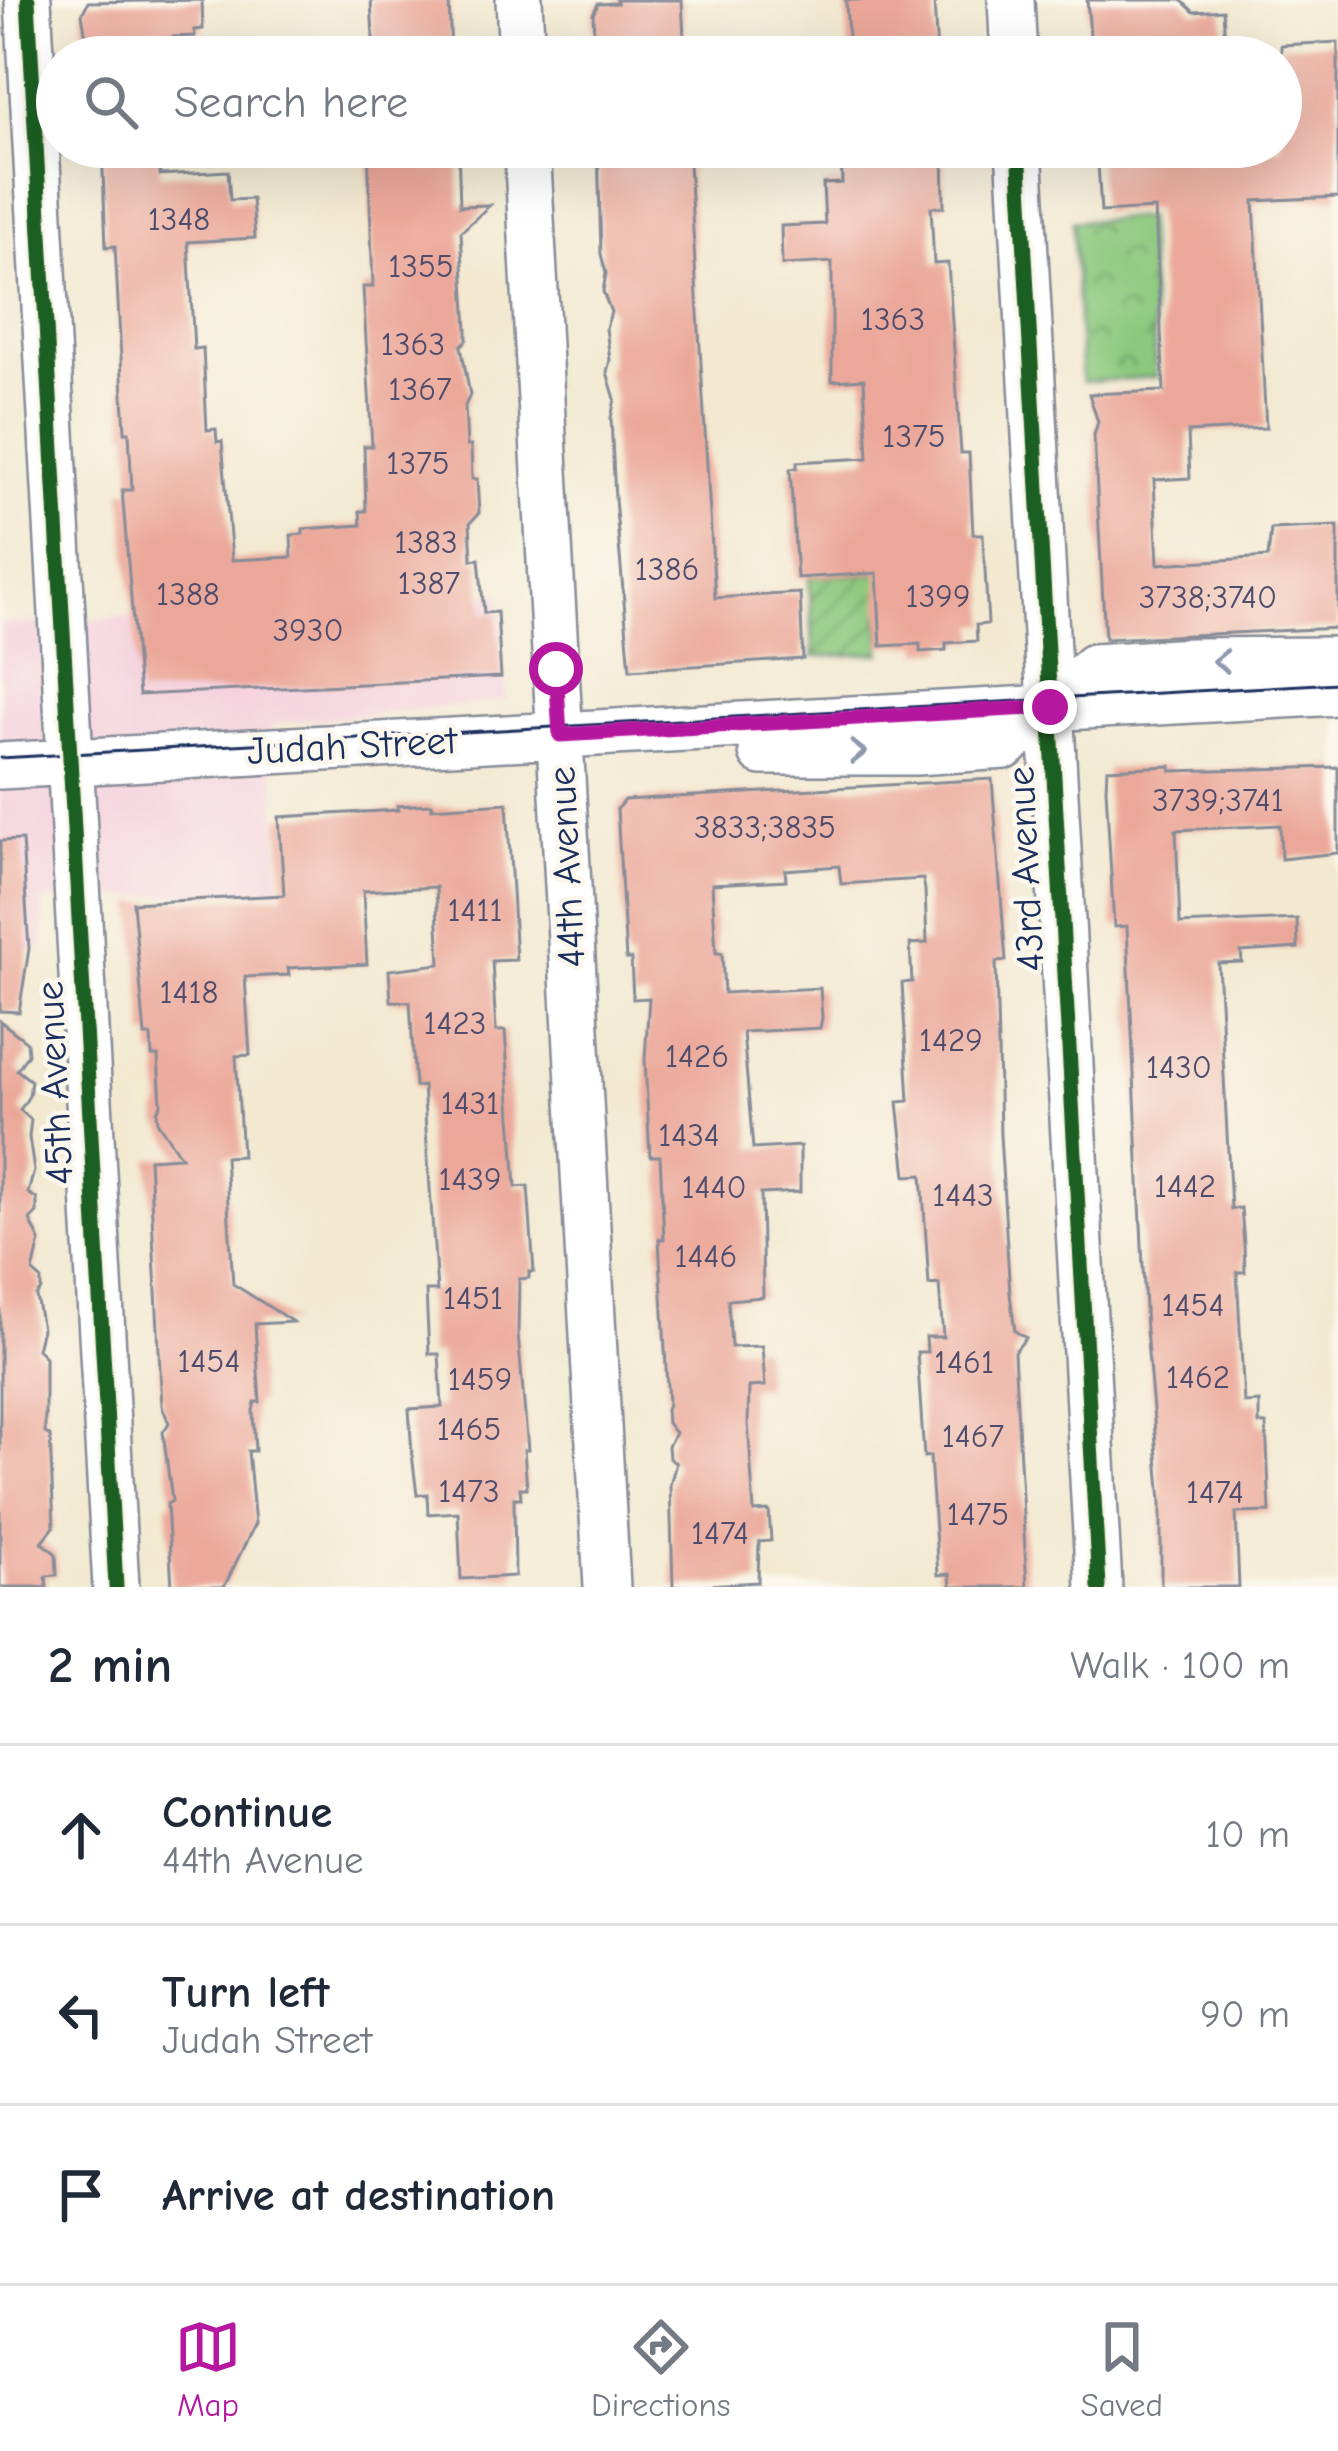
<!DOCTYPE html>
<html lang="en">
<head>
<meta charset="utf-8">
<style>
	:root { --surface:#fff; --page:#f2f2f3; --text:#1f2937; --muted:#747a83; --line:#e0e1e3; --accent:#b5179e }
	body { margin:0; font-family:"Comic Neue",sans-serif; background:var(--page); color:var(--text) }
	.stop { position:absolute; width:36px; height:36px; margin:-27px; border:9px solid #b5179e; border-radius:50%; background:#fff }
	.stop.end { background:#b5179e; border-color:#fff; box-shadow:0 3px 12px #0008 }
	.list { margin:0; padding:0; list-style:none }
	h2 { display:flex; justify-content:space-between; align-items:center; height:156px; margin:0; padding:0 48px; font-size:51px }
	h2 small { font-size:39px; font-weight:400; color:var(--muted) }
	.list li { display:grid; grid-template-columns:78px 1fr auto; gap:36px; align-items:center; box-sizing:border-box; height:180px; padding:0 48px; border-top:3px solid var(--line) }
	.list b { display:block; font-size:45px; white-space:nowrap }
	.list p { margin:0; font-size:39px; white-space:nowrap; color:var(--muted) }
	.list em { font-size:39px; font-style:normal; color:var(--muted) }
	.icon { flex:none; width:66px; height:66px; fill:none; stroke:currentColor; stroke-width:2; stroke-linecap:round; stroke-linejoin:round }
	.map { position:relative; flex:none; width:1338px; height:1587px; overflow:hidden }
	.search { position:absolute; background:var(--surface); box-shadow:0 12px 48px #0002; left:36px; right:36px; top:36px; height:132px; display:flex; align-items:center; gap:30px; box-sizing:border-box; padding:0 42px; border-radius:66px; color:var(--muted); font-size:45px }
	.sheet { height:696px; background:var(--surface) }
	nav { display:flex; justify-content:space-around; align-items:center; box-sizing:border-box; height:168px; border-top:3px solid var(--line); background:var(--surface); font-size:33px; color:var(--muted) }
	nav a { display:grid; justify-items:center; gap:6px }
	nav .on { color:var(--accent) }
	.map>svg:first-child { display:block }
	.built { fill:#f4cfdd }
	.park { fill:url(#park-crowns); stroke:#547c6e; stroke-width:3 }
	.garden { fill:url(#garden-furrows); stroke:#547c6e; stroke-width:3 }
	.building { fill:#eba89a }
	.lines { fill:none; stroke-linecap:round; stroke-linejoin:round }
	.minor-casing { stroke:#878c98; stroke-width:50 }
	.minor { stroke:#fff; stroke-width:45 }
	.tram { stroke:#1b2f5e; stroke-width:3 }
	.cycleway-casing { stroke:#fbf7ec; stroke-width:22 }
	.cycleway { stroke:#1b5e20; stroke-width:15 }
	.oneway { stroke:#8d97ae }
	.route { stroke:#b5179e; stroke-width:15 }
	.labels { text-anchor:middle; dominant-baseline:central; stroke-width:9; stroke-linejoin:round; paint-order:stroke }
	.number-label { font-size:33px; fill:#4f4d6d }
	.street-label { font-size:39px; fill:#1b2f5e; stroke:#fbf7ec }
</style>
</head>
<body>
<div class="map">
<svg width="1338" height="1587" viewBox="0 0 1338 1587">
	<defs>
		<pattern id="park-crowns" width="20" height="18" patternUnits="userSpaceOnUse" patternTransform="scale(3)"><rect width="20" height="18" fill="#8cc97e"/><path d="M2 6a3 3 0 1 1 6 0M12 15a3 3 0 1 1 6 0" fill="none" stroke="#72a46a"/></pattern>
		<pattern id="garden-furrows" width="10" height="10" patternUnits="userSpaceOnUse" patternTransform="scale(3)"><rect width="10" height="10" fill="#8cc97e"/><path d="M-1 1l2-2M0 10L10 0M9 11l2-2" fill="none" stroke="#72a46a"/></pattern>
	</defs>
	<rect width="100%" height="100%" fill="#fbf7ec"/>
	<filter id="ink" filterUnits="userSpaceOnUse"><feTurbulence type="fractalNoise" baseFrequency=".00833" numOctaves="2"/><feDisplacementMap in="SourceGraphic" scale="24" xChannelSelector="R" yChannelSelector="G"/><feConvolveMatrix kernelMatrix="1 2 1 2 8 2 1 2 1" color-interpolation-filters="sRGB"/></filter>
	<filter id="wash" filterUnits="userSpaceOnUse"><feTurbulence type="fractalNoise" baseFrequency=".004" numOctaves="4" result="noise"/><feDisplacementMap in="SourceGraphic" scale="48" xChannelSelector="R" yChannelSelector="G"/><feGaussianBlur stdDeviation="2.7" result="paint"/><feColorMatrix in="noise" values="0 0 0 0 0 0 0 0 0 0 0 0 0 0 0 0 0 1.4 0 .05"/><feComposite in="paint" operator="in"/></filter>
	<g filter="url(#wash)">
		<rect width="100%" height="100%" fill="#f3e9d1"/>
		<path class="built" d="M 499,594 L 506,701 L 272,724 L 280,890 L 43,900 L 43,947 L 0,950 L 0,624 Z"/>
		<path class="park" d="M 1146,217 L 1156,377 L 1082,382 L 1072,222 Z"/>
		<path class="garden" d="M 888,573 L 879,615 L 881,653 L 814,657 L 809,577 Z"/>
		<g id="blocks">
			<path class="building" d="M 202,0 L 203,29 L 194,30 L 195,36 L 173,37 L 174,57 L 95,57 L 94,42 L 89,42 L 85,32 L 82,14 L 88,2 Z
				M 371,0 L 449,0 L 451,57 L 374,57 Z
				M 616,0 L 682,0 L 685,57 L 595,57 L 593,14 L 598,4 L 617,3 Z
				M 846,0 L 934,0 L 937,57 L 849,57 Z
				M 1087,0 L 1181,0 L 1194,12 L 1223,10 L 1226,57 L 1092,57 Z
				M 1338,42 L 1338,197 L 1254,201 L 1266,428 L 1188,432 L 1190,478 L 1154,480 L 1158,564 L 1268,557 L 1271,529 L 1338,526 L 1338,628 L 1105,639 L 1094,435 L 1098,422 L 1089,394 L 1164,391 L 1155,209 L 1101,212 L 1097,147 L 1281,147 L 1281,45 Z
				M 102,147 L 159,147 L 160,175 L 228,171 L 230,200 L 252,199 L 255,238 L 188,242 L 194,349 L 203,348 L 207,430 L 216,429 L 217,442 L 222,441 L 232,560 L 292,557 L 291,535 L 303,534 L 303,529 L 361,525 L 360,511 L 366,511 L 364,446 L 372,446 L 363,287 L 373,287 L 368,147 L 458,147 L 460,206 L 490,205 L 461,232 L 467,329 L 467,340 L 461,346 L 470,395 L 465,406 L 467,446 L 471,446 L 472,479 L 477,479 L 479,513 L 470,523 L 472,560 L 479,559 L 484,613 L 497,612 L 501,677 L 139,695 L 122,490 L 132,490 L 129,432 L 125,432 L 115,246 L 106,247 Z
				M 598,147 L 688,147 L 715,598 L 800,593 L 803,659 L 630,670 L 615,499 L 611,418 L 615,399 L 607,372 L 610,360 L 606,328 L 611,312 L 603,292 L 606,273 L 601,254 Z
				M 870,147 L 943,147 L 944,207 L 931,207 L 934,264 L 948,263 L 961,453 L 969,453 L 973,534 L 983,534 L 988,624 L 976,625 L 977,641 L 946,643 L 946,650 L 920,652 L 920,644 L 881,646 L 877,573 L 797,578 L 790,469 L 797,468 L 797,462 L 868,458 L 864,379 L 832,381 L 832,262 L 782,265 L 781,226 L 825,224 L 823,184 L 842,183 L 841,151 Z
				M 1171,766 L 1171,771 L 1338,767 L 1338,853 L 1281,859 L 1280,825 L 1176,830 L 1180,924 L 1297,919 L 1298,948 L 1241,952 L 1242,962 L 1218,963 L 1231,1209 L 1241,1208 L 1244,1245 L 1245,1272 L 1237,1272 L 1244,1403 L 1259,1402 L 1259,1424 L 1266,1424 L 1270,1512 L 1236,1513 L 1239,1587 L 1161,1587 L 1161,1501 L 1146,1330 L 1127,926 L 1114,927 L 1106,788 L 1107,769 Z
				M 992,779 L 1006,961 L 996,962 L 1000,1135 L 1010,1294 L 1015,1331 L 1026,1338 L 1014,1352 L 1027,1587 L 951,1587 L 950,1574 L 938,1575 L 930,1456 L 924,1457 L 917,1352 L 927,1352 L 926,1337 L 943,1337 L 939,1284 L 929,1285 L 922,1175 L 906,1176 L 898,1102 L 909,1101 L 902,983 L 912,982 L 910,944 L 927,943 L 925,890 L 923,879 L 841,884 L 839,866 L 785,870 L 786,880 L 712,884 L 716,953 L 722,953 L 724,993 L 820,988 L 822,1018 L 820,1028 L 743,1032 L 753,1149 L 800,1146 L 800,1192 L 761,1194 L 763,1297 L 728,1300 L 731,1347 L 762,1346 L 765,1386 L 749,1387 L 748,1423 L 754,1512 L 769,1511 L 771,1541 L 759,1542 L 758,1582 L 673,1587 L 670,1485 L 676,1463 L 669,1458 L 668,1446 L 675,1433 L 667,1423 L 666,1409 L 668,1404 L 659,1239 L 664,1239 L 660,1156 L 650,1156 L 648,1120 L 645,1059 L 649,998 L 633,999 L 631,959 L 626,959 L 617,809 L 624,800 Z
				M 507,803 L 516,960 L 492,961 L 496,1031 L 505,1031 L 516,1187 L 528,1186 L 534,1272 L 529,1272 L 529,1278 L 519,1279 L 518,1334 L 528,1450 L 524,1450 L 527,1488 L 520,1488 L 521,1498 L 514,1498 L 515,1576 L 461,1579 L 458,1512 L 428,1514 L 427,1494 L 417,1495 L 412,1454 L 409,1409 L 442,1407 L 439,1354 L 429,1354 L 426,1291 L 437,1291 L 423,1086 L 415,1087 L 410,1002 L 391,1001 L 389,970 L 440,964 L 436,887 L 363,891 L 367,964 L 288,968 L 289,975 L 245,977 L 250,1055 L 236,1056 L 242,1156 L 225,1157 L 233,1284 L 293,1322 L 255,1324 L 260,1402 L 255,1402 L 253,1411 L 255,1451 L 248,1451 L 255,1524 L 224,1587 L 172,1587 L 167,1504 L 172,1501 L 163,1432 L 169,1423 L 162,1406 L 149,1159 L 181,1157 L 158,1123 L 157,1111 L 161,1104 L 158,1056 L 152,1056 L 151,1036 L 145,1036 L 133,903 L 284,895 L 279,817 L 398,810 L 397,806 L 432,804 L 432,808 Z
				M 22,840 L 29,949 L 19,1012 L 0,1011 L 0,841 Z
				M 0,1021 L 27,1042 L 28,1054 L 17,1070 L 31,1081 L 29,1096 L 20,1110 L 31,1120 L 29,1137 L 34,1171 L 28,1193 L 37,1199 L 37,1213 L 30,1220 L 40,1241 L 33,1272 L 41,1279 L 41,1290 L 36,1296 L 42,1329 L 37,1349 L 45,1357 L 45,1433 L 50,1436 L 54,1527 L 42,1542 L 56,1554 L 57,1575 L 46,1576 L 47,1587 L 0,1587 Z"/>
		</g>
	</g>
	<g filter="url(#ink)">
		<use href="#blocks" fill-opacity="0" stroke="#878c98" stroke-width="3"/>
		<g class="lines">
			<g class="minor-casing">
				<path id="minor" d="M 28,0 L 116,1587
					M 519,0 L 522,57
					M 1011,0 L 1014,57
					M 527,147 L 607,1587
					M 1019,147 L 1099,1587
					M 762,752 L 916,752 L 1005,746 L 1094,667 L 1191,661 L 1338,660
					M 0,766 L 1338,692"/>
			</g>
			<use href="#minor" class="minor"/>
			<path class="tram" d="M 0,758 L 1338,683"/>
			<g class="cycleway-casing">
				<path id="cycleway" d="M 28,0 L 116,1587
					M 1019,147 L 1099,1587"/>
			</g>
			<use href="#cycleway" class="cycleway"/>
		</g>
		<defs><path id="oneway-chevron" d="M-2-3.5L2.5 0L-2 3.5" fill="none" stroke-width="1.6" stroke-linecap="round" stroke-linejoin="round" transform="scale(3)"/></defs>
		<g class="oneway">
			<use href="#oneway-chevron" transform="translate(1221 661) rotate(179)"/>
			<use href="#oneway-chevron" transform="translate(858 752)"/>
		</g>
	</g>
	<g class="lines" filter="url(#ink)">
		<path class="route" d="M 556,669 L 560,735 L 1050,707"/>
	</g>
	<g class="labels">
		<g class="number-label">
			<text x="179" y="219">1348</text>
			<text x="421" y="266">1355</text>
			<text x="893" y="319">1363</text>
			<text x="413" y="344">1363</text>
			<text x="420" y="389">1367</text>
			<text x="914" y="436">1375</text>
			<text x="418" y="463">1375</text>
			<text x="426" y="542">1383</text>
			<text x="667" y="569">1386</text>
			<text x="429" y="583">1387</text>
			<text x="188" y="594">1388</text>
			<text x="938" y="596">1399</text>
			<text x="1208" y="597">3738;3740</text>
			<text x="308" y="630">3930</text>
			<text x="1218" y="800">3739;3741</text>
			<text x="765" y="827">3833;3835</text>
			<text x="475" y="910">1411</text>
			<text x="189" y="992">1418</text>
			<text x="455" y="1023">1423</text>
			<text x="951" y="1040">1429</text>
			<text x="697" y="1056">1426</text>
			<text x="1179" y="1067">1430</text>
			<text x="470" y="1103">1431</text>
			<text x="689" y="1135">1434</text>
			<text x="470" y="1179">1439</text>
			<text x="1185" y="1186">1442</text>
			<text x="714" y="1187">1440</text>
			<text x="963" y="1195">1443</text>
			<text x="706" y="1256">1446</text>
			<text x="473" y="1298">1451</text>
			<text x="1193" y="1305">1454</text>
			<text x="209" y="1361">1454</text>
			<text x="964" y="1362">1461</text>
			<text x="1198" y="1377">1462</text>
			<text x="480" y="1379">1459</text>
			<text x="469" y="1429">1465</text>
			<text x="973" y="1436">1467</text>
			<text x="469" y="1491">1473</text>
			<text x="1215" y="1492">1474</text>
			<text x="978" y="1514">1475</text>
			<text x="720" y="1533">1474</text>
		</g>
		<g class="street-label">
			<text transform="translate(352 746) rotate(-3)">Judah Street</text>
			<text transform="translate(567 867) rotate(-93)">44th Avenue</text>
			<text transform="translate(1026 869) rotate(-93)">43rd Avenue</text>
			<text transform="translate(55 1083) rotate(-93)">45th Avenue</text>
		</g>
	</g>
</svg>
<div class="stop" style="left:556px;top:669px"></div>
<div class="stop end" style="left:1050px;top:707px"></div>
<div class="search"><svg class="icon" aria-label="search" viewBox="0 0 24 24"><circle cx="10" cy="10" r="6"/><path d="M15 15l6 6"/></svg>Search here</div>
</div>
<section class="sheet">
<h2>2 min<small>Walk · 100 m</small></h2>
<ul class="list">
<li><svg class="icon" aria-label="ahead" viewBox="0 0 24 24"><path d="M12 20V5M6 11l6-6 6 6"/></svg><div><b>Continue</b><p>44th Avenue</p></div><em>10 m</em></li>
<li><svg class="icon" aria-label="left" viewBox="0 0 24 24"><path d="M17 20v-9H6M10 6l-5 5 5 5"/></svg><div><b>Turn left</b><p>Judah Street</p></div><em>90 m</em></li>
<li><svg class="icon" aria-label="arrive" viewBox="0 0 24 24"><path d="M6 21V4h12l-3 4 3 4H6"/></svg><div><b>Arrive at destination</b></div></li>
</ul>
</section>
<nav>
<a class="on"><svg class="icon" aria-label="map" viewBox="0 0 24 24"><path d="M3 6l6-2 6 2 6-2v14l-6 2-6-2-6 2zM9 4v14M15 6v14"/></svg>Map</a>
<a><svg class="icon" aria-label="directions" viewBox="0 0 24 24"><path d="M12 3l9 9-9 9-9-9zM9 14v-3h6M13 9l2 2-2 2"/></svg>Directions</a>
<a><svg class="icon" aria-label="saved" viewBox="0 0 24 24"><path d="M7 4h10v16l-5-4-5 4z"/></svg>Saved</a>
</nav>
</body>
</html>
